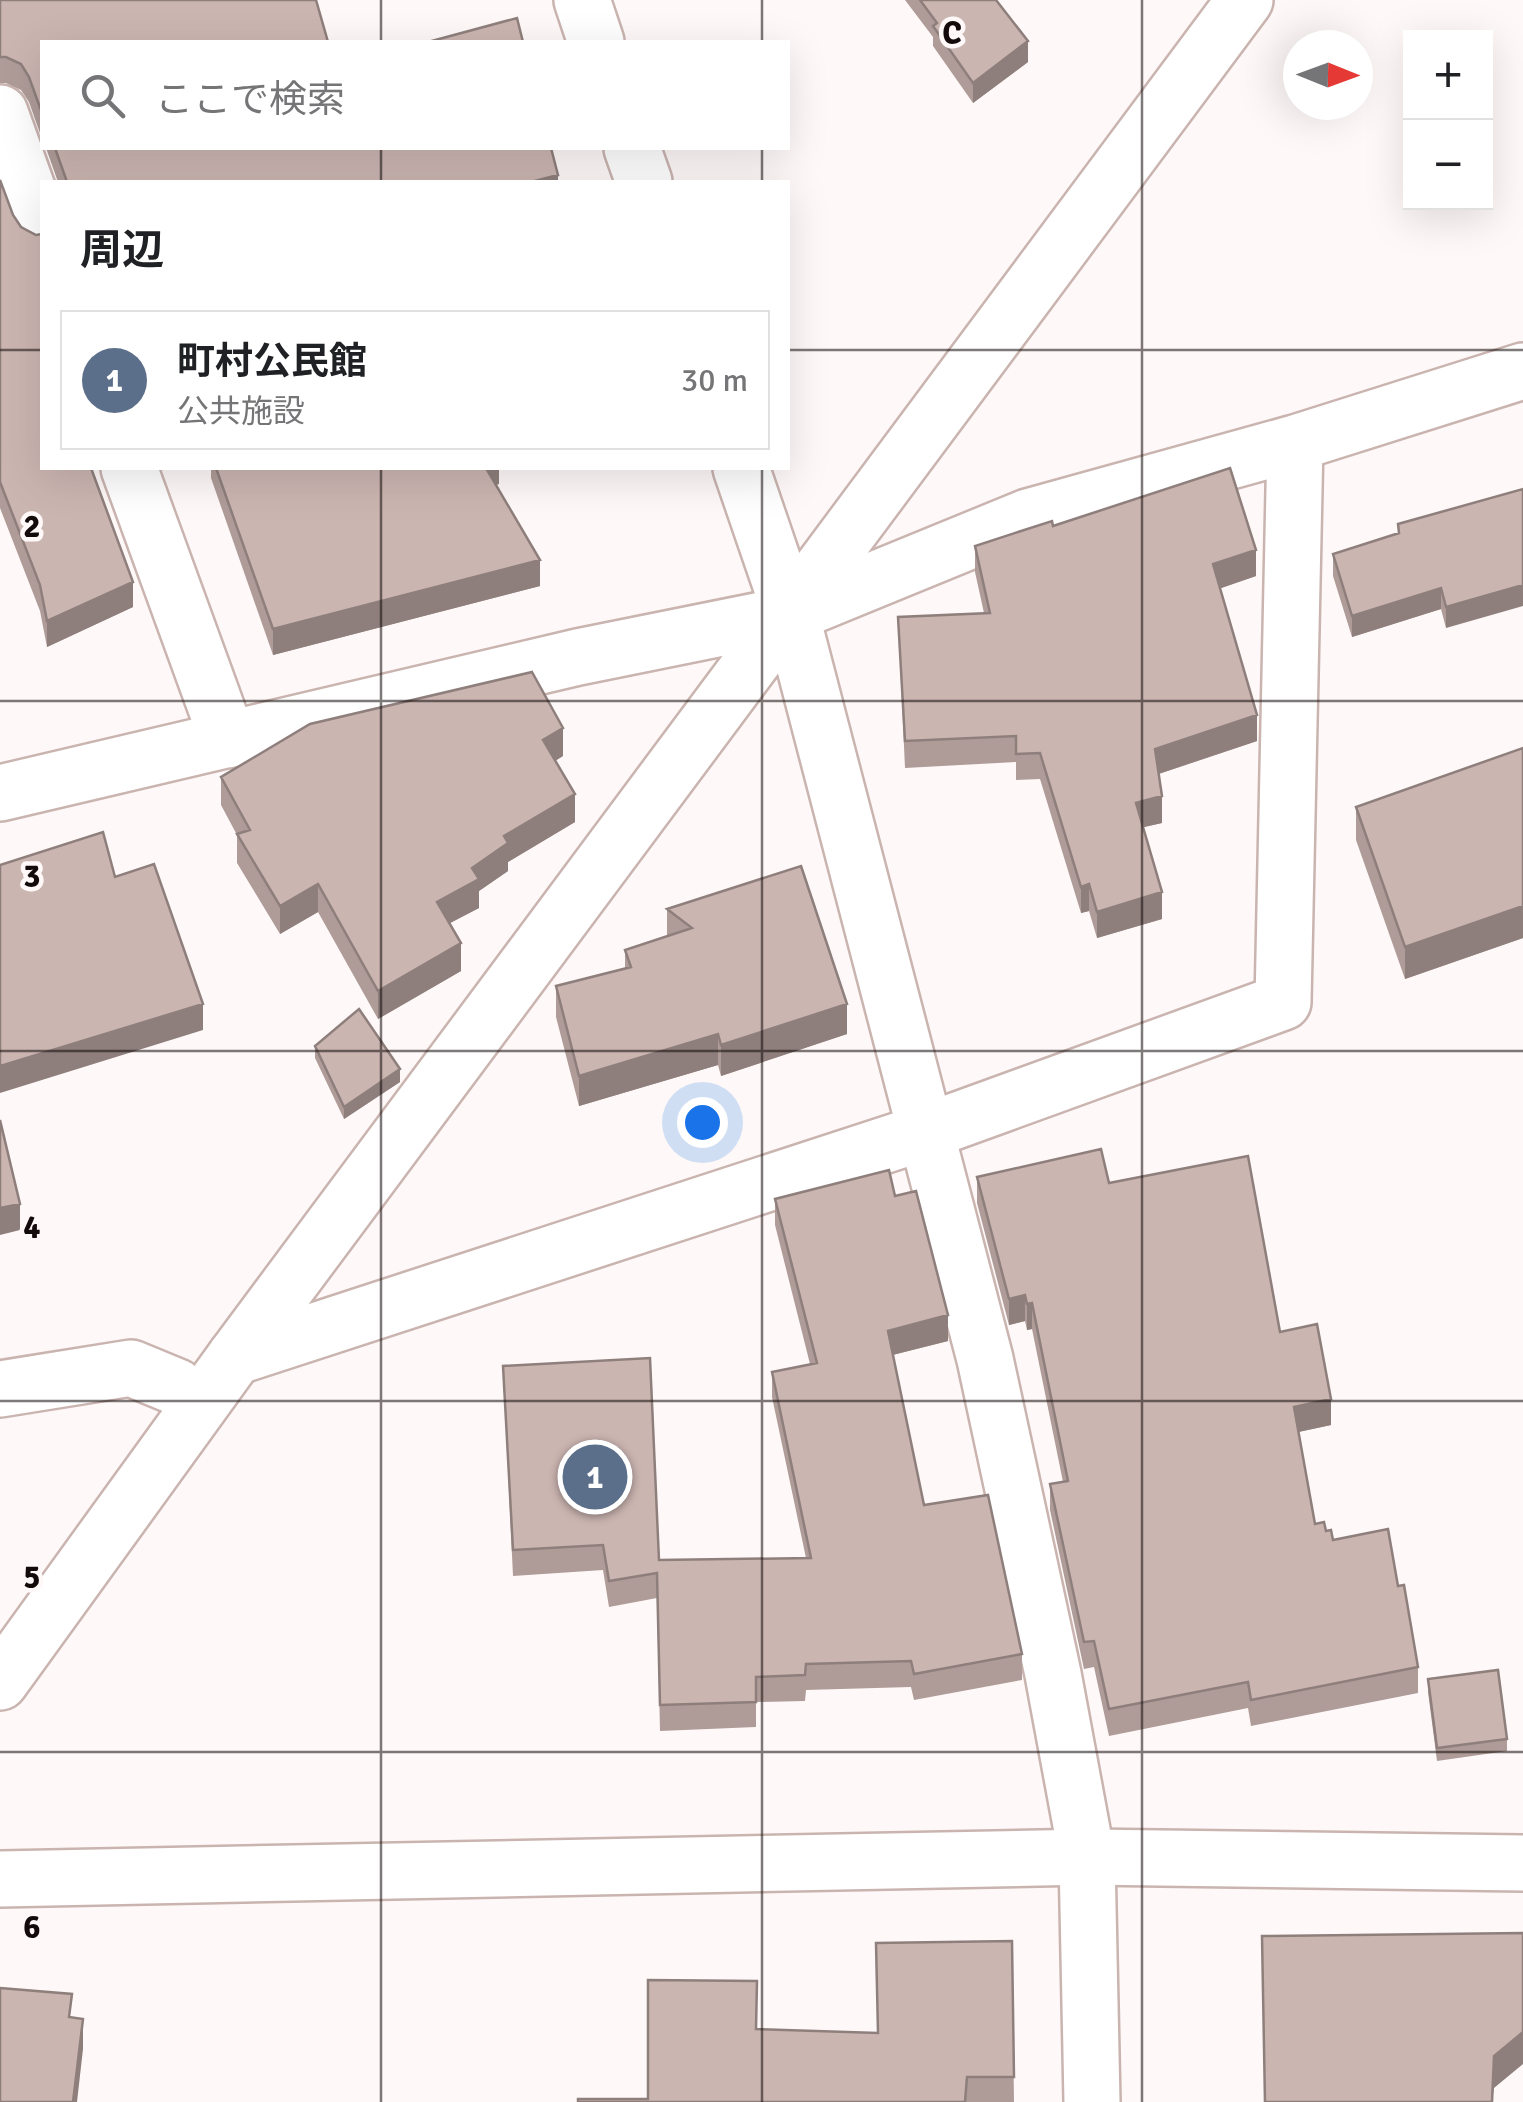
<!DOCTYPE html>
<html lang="ja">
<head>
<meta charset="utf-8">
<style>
	:root { --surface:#fff; --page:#f6f6f6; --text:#202124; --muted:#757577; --line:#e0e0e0; --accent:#2a727d }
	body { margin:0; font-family:Signika,"Noto Sans JP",sans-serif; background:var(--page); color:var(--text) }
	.controls { position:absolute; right:30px; top:30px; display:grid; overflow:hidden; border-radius:0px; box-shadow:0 10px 40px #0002 }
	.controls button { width:90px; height:90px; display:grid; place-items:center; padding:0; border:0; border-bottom:2px solid var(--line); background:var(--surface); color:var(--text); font:50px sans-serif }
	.compass { position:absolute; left:1283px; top:30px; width:90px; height:90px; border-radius:50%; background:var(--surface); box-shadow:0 10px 40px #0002; rotate:91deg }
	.you { position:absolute; left:702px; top:1122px; width:35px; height:35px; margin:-25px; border:8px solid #fff; border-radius:50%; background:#1a73e8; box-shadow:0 0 0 15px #1a73e833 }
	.badge { display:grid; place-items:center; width:65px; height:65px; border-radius:50%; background:var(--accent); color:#fff; font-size:32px; font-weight:700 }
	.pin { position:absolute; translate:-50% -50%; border:5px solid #fff; box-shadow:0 2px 10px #0006 }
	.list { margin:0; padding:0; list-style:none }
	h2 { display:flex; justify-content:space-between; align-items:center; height:130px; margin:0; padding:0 40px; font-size:42px }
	h2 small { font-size:32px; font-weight:400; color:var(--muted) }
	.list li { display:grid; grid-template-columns:65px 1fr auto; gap:30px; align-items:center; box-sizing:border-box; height:140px; margin:0 20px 20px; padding:0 20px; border:2px solid var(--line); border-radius:0px }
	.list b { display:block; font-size:38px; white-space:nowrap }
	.list p { margin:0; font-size:32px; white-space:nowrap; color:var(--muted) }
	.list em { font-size:32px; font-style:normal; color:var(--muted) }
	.icon { flex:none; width:55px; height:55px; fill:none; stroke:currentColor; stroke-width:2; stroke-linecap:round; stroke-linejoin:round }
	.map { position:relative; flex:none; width:1523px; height:2102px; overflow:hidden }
	.search { position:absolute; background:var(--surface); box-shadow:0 10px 40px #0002; left:40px; top:40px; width:750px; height:110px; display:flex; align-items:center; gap:25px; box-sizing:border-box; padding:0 35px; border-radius:0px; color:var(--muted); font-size:38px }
	.panel { position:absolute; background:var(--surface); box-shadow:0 10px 40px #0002; left:40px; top:180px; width:750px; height:290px; border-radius:0px }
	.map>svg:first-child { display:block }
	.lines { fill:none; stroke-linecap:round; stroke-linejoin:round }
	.street-casing { stroke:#cab4b0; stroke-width:60 }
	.secondary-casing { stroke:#cab4b0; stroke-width:60 }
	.street { stroke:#fff; stroke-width:55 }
	.secondary { stroke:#fff; stroke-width:55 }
	.wall { fill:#af9c98 }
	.shaded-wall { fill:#8e7f7c }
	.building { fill:#cbb5b1; stroke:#8e7f7c; stroke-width:2.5 }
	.grid { fill:none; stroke:#120b0a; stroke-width:2.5; stroke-opacity:0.55 }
	.grid-label { font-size:32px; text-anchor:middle; font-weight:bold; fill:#120b0a; stroke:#fef9f8; stroke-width:9; stroke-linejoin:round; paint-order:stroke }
</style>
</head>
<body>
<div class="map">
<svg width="1523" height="2102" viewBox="0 0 1523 2102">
	<rect width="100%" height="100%" fill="#fef9f8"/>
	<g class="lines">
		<g class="street-casing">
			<path id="street" d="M 0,113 L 42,230
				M 129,468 L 228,740
				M 791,614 L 985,1359 L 1053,1674 L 1087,1857 L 1092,2102
				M 0,793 L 578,657 L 791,614 L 1028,517 L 1295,443 L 1523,371
				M 235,1357 L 925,1132 L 1283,1002 L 1295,443
				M 0,1389 L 131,1368 L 177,1387 L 199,1406"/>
		</g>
		<g class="secondary-casing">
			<path id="secondary" d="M 582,0 L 596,42
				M 632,148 L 644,182
				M 741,468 L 791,614
				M 0,1682 L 235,1357 L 1245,0
				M 0,1879 L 1087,1857 L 1523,1863"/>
		</g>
		<use href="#street" class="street"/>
		<use href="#secondary" class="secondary"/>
	</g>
	<path class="wall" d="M 0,0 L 42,42 L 42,139 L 29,102 L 21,90 L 6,83 L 0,83 Z
		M 905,0 L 996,0 L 1028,62 L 973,103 L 933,46 L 933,37 Z
		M 46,148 L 551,148 L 558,182 L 58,182 Z
		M 0,180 L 42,468 L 133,607 L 47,647 L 40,611 L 0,508 Z
		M 211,468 L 499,468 L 499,484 L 496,485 L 540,586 L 273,655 L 211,478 Z
		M 1523,489 L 1446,628 L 1441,609 L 1352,637 L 1333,576 L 1333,554 L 1398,534 L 1398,524 Z
		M 1053,526 L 1256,576 L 1220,588 L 1257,741 L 1159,774 L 1162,823 L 1143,827 L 1162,919 L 1097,938 L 1089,911 L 1081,913 L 1040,779 L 1016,780 L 1016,762 L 905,768 L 898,617 L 984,613 L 975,572 L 975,546 Z
		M 1523,748 L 1523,938 L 1405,979 L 1356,840 L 1356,807 Z
		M 563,756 L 555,761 L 575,822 L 508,862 L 508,871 L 479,891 L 479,908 L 449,923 L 461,971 L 378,1019 L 318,912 L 280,934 L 237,863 L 237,835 L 221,805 L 221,777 Z
		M 667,909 L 847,1034 L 721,1076 L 718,1065 L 579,1106 L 556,1017 L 556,986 L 625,969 L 625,950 L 667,937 Z
		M 315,1046 L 400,1082 L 344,1119 L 315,1058 Z
		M 977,1177 L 1109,1183 L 1280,1332 L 1331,1425 L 1298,1432 L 1315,1524 L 1326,1531 L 1333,1540 L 1398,1586 L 1418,1667 L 1418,1693 L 1251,1726 L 1248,1708 L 1109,1736 L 1094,1667 L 1084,1669 L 1050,1510 L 1050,1484 L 1063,1482 L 1032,1329 L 1027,1330 L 1025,1321 L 1009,1325 L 977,1203 Z
		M 895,1196 L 948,1341 L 893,1355 L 924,1505 L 1022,1654 L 1022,1680 L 914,1700 L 911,1687 L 806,1690 L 805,1701 L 756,1702 L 756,1727 L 660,1731 L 657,1598 L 609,1607 L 603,1570 L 513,1576 L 503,1366 L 659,1560 L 806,1558 L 772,1397 L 772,1372 L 810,1364 L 775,1225 L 775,1199 Z
		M 1428,1679 L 1507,1739 L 1507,1751 L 1437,1761 L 1428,1692 Z
		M 1012,1941 L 1014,2102 L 578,2102 L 648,2099 L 756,2029 L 877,2033 Z"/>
	<path class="shaded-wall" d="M 1028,41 L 1028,62 L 973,103 L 973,83 Z
		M 558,175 L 558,182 L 531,182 Z
		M 483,468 L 499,468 L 499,484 L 483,488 Z
		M 1256,550 L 1256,576 L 1213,591 L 1213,564 Z
		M 540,560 L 540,586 L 273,655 L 273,629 Z
		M 133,582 L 133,607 L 47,647 L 47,621 Z
		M 1523,585 L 1523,606 L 1446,628 L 1446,607 Z
		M 1441,588 L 1441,609 L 1352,637 L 1352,616 Z
		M 1257,715 L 1257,741 L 1155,775 L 1155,749 Z
		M 563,728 L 563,756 L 543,768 L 543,740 Z
		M 575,794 L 575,822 L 508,862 L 508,871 L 479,891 L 479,908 L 437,930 L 437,902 L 504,836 Z
		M 1162,796 L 1162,823 L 1136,829 L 1136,803 Z
		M 318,884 L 318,912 L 280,934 L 280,906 Z
		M 1089,884 L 1089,911 L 1081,913 L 1081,887 Z
		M 1162,892 L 1162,919 L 1097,938 L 1097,912 Z
		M 1523,906 L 1523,938 L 1405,979 L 1405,947 Z
		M 461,943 L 461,971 L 378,1019 L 378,991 Z
		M 203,1004 L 203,1030 L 0,1093 L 0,1066 Z
		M 847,1004 L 847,1034 L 721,1076 L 721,1045 Z
		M 718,1034 L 718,1065 L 579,1106 L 579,1076 Z
		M 400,1069 L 400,1082 L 344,1119 L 344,1107 Z
		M 20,1204 L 20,1230 L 0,1235 L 0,1208 Z
		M 1025,1295 L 1025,1321 L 1009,1325 L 1009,1299 Z
		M 1032,1303 L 1032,1329 L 1027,1330 L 1027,1304 Z
		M 948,1315 L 948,1341 L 888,1356 L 888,1331 Z
		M 1331,1399 L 1331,1425 L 1294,1433 L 1294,1407 Z
		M 83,2019 L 83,2049 L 77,2102 L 73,2102 Z
		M 1523,2032 L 1523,2064 L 1494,2088 L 1492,2102 L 1494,2056 Z"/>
	<path class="building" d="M 0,0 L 316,0 L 328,42 L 42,42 L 42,113 L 29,77 L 21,64 L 6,57 L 0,57 Z
		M 920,0 L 996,0 L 1028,41 L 973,83 L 933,26 L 937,23 Z
		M 517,18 L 523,42 L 428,42 Z
		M 55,148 L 551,148 L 558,175 L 531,182 L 67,182 Z
		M 0,180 L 13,215 L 21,227 L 36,235 L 42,234 L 42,468 L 91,468 L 133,582 L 47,621 L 40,585 L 0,482 Z
		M 216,468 L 486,468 L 540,560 L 273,629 Z
		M 1230,468 L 1256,550 L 1213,564 L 1257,715 L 1155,749 L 1162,796 L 1136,803 L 1162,892 L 1097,912 L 1089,884 L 1081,887 L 1040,753 L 1016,754 L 1016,736 L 905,741 L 898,617 L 990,613 L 975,546 L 1052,521 L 1053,526 Z
		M 1523,489 L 1523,585 L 1446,607 L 1441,588 L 1352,616 L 1333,554 L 1399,533 L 1398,524 Z
		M 532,672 L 563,728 L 543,740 L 575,794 L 504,836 L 508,843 L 472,868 L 479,879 L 437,902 L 461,943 L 378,991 L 318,884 L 280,906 L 237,834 L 250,830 L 221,777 L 310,724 Z
		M 1523,748 L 1523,906 L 1405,947 L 1356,807 Z
		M 103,832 L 115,877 L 154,864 L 203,1004 L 0,1066 L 0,865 Z
		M 801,866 L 847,1004 L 721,1045 L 718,1034 L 579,1076 L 556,986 L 631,967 L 625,950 L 692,928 L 667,909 Z
		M 359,1009 L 400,1069 L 344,1107 L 315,1046 Z
		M 0,1120 L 20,1204 L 0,1208 Z
		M 1101,1149 L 1109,1183 L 1248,1156 L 1280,1332 L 1317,1324 L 1331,1399 L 1294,1407 L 1315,1524 L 1324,1522 L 1326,1531 L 1331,1530 L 1333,1540 L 1388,1529 L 1398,1586 L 1404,1585 L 1418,1667 L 1251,1700 L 1248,1682 L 1109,1709 L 1094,1641 L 1084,1642 L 1050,1484 L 1068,1481 L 1032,1303 L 1027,1304 L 1025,1295 L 1009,1299 L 977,1177 Z
		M 889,1170 L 895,1196 L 916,1191 L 948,1315 L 888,1331 L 924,1505 L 988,1495 L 1022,1654 L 914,1674 L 911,1661 L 806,1664 L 805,1675 L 756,1677 L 756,1702 L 660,1705 L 657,1573 L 609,1581 L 603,1545 L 513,1550 L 503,1366 L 650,1358 L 659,1560 L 811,1558 L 772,1372 L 817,1363 L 775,1199 Z
		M 1498,1670 L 1507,1739 L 1437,1748 L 1428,1679 Z
		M 1523,1933 L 1523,2032 L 1494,2056 L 1492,2102 L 1265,2102 L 1262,1936 Z
		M 1012,1941 L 1014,2077 L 967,2077 L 965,2102 L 578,2102 L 578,2099 L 648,2099 L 648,1980 L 757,1981 L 756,2029 L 878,2033 L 876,1943 Z
		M 0,1988 L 72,1994 L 69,2017 L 83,2019 L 73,2102 L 0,2102 Z"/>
	<path class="grid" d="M 381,0 L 381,42M 762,0 L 762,42M 1142,0 L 1142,2102M 381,148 L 381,182M 762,148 L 762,182M 0,350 L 42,350M 788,350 L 1523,350M 381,468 L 381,2102M 762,468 L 762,2102M 0,701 L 1523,701M 0,1051 L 1523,1051M 0,1401 L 1523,1401M 0,1752 L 1523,1752"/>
	<g class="grid-label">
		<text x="952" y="44">C</text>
		<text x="32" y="537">2</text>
		<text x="32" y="887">3</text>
		<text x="32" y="1238">4</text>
		<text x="32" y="1588">5</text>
		<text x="32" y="1938">6</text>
	</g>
</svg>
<div class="controls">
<button>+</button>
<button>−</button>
</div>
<svg class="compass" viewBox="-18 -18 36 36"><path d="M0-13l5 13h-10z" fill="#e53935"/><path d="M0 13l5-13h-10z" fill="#757577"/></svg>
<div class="you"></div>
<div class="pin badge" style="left:595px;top:1477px;background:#5c6f8a">1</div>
<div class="search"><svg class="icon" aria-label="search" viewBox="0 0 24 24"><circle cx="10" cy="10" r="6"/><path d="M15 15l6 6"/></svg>ここで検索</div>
<section class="panel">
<h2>周辺<small></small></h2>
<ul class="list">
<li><span class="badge" style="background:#5c6f8a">1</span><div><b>町村公民館</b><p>公共施設</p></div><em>30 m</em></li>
</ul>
</section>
</div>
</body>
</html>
